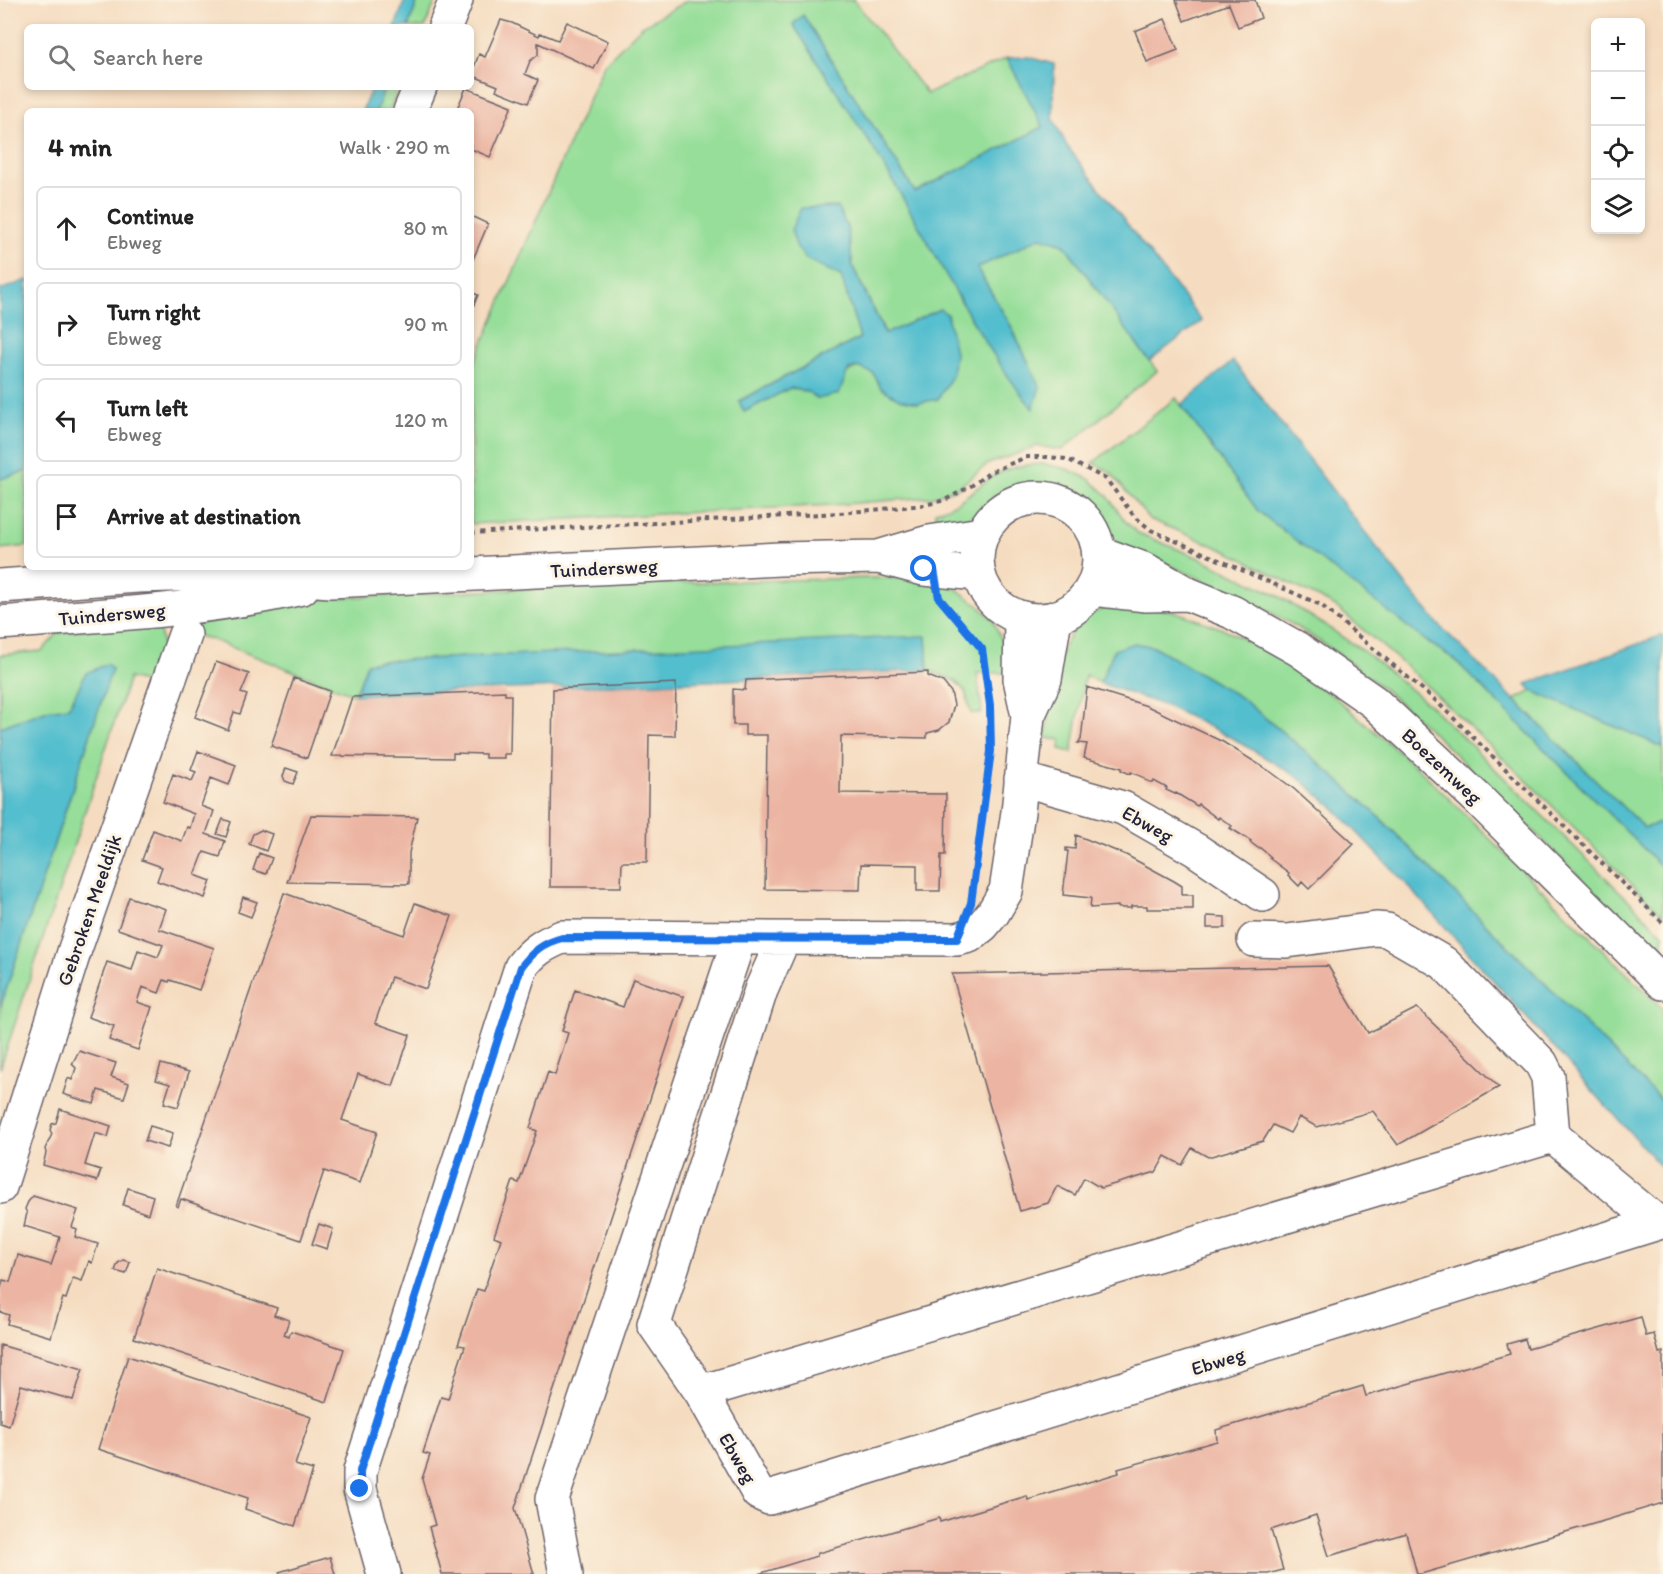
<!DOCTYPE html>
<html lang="en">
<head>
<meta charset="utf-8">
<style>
	:root { --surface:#fff; --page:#f2f2f2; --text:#222; --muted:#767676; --line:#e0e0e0 }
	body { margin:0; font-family:Itim,sans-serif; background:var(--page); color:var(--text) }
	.controls { position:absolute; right:18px; top:18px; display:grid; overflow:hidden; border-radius:9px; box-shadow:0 3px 9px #0003 }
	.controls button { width:54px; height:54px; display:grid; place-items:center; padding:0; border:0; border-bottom:2px solid var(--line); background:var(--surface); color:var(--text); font:30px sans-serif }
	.stop { position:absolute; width:18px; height:18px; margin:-14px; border:4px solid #1a73e8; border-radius:50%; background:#fff }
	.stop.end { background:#1a73e8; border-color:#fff; box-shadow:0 2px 6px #0008 }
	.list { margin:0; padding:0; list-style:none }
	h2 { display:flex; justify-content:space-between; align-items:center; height:78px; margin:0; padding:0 24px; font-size:26px }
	h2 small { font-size:20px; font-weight:400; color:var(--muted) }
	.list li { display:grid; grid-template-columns:39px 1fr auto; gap:18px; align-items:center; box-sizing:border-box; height:84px; margin:0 12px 12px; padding:0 12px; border:2px solid var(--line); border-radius:9px }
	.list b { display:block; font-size:22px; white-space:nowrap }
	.list p { margin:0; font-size:20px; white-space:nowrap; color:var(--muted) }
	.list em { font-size:20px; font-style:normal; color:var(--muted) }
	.icon { flex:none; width:33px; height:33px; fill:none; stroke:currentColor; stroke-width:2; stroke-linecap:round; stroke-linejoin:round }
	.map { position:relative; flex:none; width:1663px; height:1574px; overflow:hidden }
	.search { position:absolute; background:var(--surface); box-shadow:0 3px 9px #0003; left:24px; top:24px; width:450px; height:66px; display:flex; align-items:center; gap:15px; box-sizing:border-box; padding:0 21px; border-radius:9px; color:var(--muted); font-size:22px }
	.panel { position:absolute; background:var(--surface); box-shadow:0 3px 9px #0003; left:24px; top:108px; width:450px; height:462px; border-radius:9px }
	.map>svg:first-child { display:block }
	.green { fill:#96de99; stroke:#5c806a; stroke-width:1.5; fill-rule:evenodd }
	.water { fill:#53bece; stroke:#3a7084; stroke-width:1.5 }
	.building { fill:#ecb5a3 }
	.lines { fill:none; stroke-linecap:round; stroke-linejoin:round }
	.minor-casing { stroke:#6c636a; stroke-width:36 }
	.major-casing { stroke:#6c636a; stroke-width:36 }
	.path { stroke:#6c636a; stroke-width:4; stroke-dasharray:4.5 4.5; stroke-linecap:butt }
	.minor { stroke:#fff; stroke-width:33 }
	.major { stroke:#fff; stroke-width:33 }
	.route { stroke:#1a73e8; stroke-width:8 }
	.labels { text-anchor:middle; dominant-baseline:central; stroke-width:6; stroke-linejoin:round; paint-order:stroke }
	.street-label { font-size:20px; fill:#22223b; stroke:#fcf5e5 }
</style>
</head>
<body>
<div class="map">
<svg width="1663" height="1574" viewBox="0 0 1663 1574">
	<rect width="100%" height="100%" fill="#fcf5e5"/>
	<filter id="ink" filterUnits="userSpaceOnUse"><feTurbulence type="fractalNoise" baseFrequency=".0167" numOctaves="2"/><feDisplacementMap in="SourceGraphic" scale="12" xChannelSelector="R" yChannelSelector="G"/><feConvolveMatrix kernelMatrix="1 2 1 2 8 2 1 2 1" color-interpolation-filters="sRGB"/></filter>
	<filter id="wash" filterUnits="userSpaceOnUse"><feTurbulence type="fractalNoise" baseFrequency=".008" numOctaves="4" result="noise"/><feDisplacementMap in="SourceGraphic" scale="24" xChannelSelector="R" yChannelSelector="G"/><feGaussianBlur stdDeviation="1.35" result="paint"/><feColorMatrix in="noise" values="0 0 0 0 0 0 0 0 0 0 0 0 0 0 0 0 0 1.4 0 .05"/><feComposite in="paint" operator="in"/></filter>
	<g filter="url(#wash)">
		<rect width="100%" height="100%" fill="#f5dcc0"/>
		<path class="green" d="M 418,0 L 436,0 L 425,27 L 408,27 Z
			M 688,0 L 854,0 L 927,94 L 1007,58 L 1044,127 L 915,192 L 803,16 L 978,331 L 1040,387 L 1011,326 L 976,268 L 1041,237 L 1064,244 L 1157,371 L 1062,450 L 1038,446 L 988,464 L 956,489 L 931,497 L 832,505 L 471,524 L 471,370 L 604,64 L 642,26 ZM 847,227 L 853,267 L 886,334 L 940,309 L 881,388 L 873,373 L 858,367 L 808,392 L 790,388 L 744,412 L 740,400 L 860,338 L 841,276 L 806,259 Z
			M 385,87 L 399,87 L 389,111 L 376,111 Z
			M 1176,398 L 1258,511 L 1426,641 L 1453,658 L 1663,868 L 1663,915 L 1530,784 L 1408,668 L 1336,607 L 1229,552 L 1149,519 L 1110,472 L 1093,463 Z
			M 1044,464 L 1067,469 L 1089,479 L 1107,495 L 1125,521 L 1138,533 L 1204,560 L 1277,595 L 1326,626 L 1370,656 L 1433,708 L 1663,934 L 1663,959 C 1611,908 1559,857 1507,805 C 1449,748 1390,688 1322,643 C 1261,602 1186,573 1118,543 C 1107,531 1102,516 1091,505 C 1067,480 1025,476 997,495 C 986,503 977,515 964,521 C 956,525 947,527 938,530 L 935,511 C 963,505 975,486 999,473 C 1013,466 1029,464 1044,464 Z
			M 27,471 L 27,546 L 0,549 L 0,479 Z
			M 913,577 L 947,582 L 978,605 L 993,620 L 1002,641 L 1009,673 L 977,673 L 982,713 L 971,713 L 965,691 L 955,681 L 928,670 L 926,637 L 378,661 L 355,690 L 355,695 L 210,639 L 159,627 L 166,660 L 155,685 L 129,678 L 0,1069 L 0,1008 L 112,669 L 86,673 L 69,707 L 48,710 L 0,727 L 0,655 L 42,651 L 58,633 L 293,600 L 625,584 Z
			M 1132,605 L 1173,611 L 1226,630 L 1273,655 L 1337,699 L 1422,772 L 1663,1009 L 1663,1102 L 1375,813 L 1311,756 L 1240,697 L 1155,647 L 1114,650 L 1100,683 L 1085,675 L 1072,752 L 1060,749 L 1061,740 L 1046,738 C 1052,698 1053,632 1095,612 C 1107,606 1120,606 1132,605 Z
			M 1532,691 L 1663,747 L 1663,822 L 1644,828 L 1515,700 Z"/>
		<path class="water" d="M 405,0 L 418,0 L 408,27 L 395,27 Z
			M 803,15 L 915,192 L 1043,127 L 1007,58 L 1028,57 L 1054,64 L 1053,118 L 1067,146 L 1202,321 L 1149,361 L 1064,244 L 1041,237 L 977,268 L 1011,326 L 1040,387 L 1033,409 C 980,344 943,267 901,195 C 868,137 829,81 793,24 Z
			M 372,87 L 385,87 L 376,111 L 362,111 Z
			M 837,207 L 847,227 L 853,267 L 885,334 L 940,309 L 947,314 L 955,353 L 952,376 L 938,399 L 918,403 L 899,399 L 881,388 L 873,373 L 858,367 L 848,370 L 839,394 L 817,399 L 808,392 L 790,388 L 744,412 L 739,401 L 860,338 L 841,276 L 806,259 L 797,248 L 791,230 L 801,208 Z
			M 27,280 L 27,471 L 0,479 L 0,290 Z
			M 1233,361 L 1405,584 L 1438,624 L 1644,828 L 1663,822 L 1663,868 L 1453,658 L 1426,641 L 1258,511 L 1181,405 Z
			M 1663,635 L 1663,747 L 1532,691 L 1526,684 Z
			M 926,636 L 928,670 L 687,682 L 355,695 L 367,663 L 378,661 Z
			M 1134,643 L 1155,647 L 1240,697 L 1311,756 L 1375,813 L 1663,1102 L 1663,1169 L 1410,888 L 1332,806 L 1296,776 L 1236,740 L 1169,707 L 1100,683 L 1114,650 Z
			M 107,664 L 112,669 L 0,1008 L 0,727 L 48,710 L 69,707 L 86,673 Z"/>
		<g id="blocks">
			<path class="building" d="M 1176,0 L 1255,0 L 1261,18 L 1238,27 L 1229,4 L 1184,21 Z
				M 1165,19 L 1178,50 L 1147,62 L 1135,31 Z
				M 501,20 L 512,23 L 539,36 L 540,33 L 558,40 L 567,22 L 608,41 L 594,69 L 538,43 L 538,55 L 530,61 L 525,74 L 538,80 L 528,103 L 496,90 L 498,86 L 471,75 L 479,54 L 485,57 Z
				M 466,88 L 512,106 L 490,157 L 471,149 L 471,111 L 456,111 Z
				M 471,216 L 488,224 L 471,264 Z
				M 471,292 L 478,295 L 471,312 Z
				M 216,662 L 249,674 L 241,693 L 247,695 L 240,714 L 234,712 L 228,730 L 195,717 Z
				M 928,672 L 928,676 L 943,682 L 951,692 L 954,705 L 949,722 L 939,730 L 927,733 L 927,738 L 841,736 L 840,793 L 946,794 L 945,855 L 941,855 L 940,891 L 917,891 L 917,865 L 861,864 L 860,890 L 765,889 L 767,735 L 745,735 L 745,725 L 733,725 L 733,689 L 745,690 L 746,680 Z
				M 294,678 L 330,691 L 307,758 L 271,746 Z
				M 676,683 L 675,736 L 649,735 L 647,862 L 622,862 L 621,887 L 550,887 L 553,689 Z
				M 1087,687 L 1147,706 L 1223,742 L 1271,772 L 1294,789 L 1354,844 L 1309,889 L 1302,882 L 1299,886 L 1288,875 L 1289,873 L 1269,858 L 1271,857 L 1259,847 L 1258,848 L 1250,842 L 1251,841 L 1230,828 L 1232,826 L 1219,817 L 1218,819 L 1198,804 L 1197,806 L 1176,793 L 1175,794 L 1166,790 L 1167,788 L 1154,781 L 1153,783 L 1145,780 L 1145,778 L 1131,772 L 1130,774 L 1121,770 L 1122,768 L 1084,758 L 1087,744 L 1078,743 L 1081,740 Z
				M 505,691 L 505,695 L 511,695 L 510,754 L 504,754 L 504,758 L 485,758 L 485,754 L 453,753 L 453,758 L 332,756 L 352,697 Z
				M 198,751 L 236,765 L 229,785 L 211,778 L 201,806 L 214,811 L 206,834 L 225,841 L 220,857 L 204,852 L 195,875 L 211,881 L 205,898 L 157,881 L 162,867 L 142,860 L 153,830 L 182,841 L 187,827 L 190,828 L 194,814 L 163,802 L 173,774 L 192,781 L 196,772 L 191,770 Z
				M 286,768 L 298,772 L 293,784 L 285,781 L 283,776 Z
				M 311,815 L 417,817 L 409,853 L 409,884 L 287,882 Z
				M 223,819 L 231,822 L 226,837 L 217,834 Z
				M 261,830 L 272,834 L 266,851 L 249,844 L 253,834 Z
				M 1076,835 L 1126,855 L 1174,881 L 1182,886 L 1182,895 L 1193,895 L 1193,909 L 1147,909 L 1147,906 L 1131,906 L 1131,908 L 1118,908 L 1118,906 L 1090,908 L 1091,898 L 1063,895 L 1068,851 L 1066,851 L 1066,848 L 1075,849 Z
				M 259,853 L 272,858 L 266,874 L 253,870 Z
				M 284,893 L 404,935 L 415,903 L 452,916 L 426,989 L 391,977 L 375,1023 L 410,1035 L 393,1086 L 358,1074 L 342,1120 L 377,1132 L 360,1183 L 324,1171 L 301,1240 L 181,1199 L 178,1207 L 176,1206 Z
				M 129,897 L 166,909 L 159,929 L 214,948 L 199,990 L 170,980 L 169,982 L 164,980 L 159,993 L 142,987 L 137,1002 L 152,1007 L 138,1050 L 109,1040 L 114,1026 L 88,1017 L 107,962 L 132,970 L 138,950 L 158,957 L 163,945 L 118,929 Z
				M 243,897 L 257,902 L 251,917 L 238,912 Z
				M 1207,916 L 1225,917 L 1225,928 L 1207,928 Z
				M 1328,966 L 1368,1033 L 1417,1008 L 1499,1087 L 1398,1145 L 1373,1111 L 1317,1127 L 1299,1117 L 1290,1133 L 1273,1125 L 1263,1141 L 1208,1157 L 1192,1148 L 1182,1165 L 1165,1156 L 1156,1172 L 1101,1188 L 1084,1178 L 1075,1195 L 1057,1186 L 1048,1203 L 1020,1211 L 952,974 Z
				M 633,979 L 681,996 L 684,996 L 515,1508 L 534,1574 L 442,1574 L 429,1527 L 435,1525 L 422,1479 L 430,1455 L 423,1453 L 441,1397 L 448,1399 L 456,1373 L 465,1346 L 458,1345 L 477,1289 L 484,1291 L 492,1265 L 501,1239 L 494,1236 L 513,1181 L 519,1183 L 537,1131 L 530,1128 L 548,1072 L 555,1075 L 568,1033 L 562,1031 L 575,990 L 623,1007 Z
				M 79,1051 L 116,1063 L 111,1077 L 129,1083 L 124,1098 L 98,1090 L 94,1104 L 63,1094 L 68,1078 L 72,1080 L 76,1068 L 72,1064 Z
				M 161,1064 L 189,1072 L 178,1107 L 164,1103 L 170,1084 L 156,1080 Z
				M 60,1109 L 111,1126 L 108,1137 L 95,1133 L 85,1165 L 101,1170 L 97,1181 L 43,1165 L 46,1153 L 45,1149 L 52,1134 L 50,1130 L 52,1124 L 56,1123 Z
				M 150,1126 L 173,1133 L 168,1148 L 145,1141 Z
				M 128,1188 L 153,1196 L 148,1214 L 123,1205 Z
				M 33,1196 L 78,1210 L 72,1227 L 77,1229 L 75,1237 L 98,1244 L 92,1263 L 89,1261 L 82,1281 L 73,1278 L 66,1299 L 63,1298 L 51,1337 L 7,1324 L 9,1315 L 0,1312 L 0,1292 L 3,1280 L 10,1282 L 18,1255 L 51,1265 L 56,1251 L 60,1237 L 24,1226 L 27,1213 L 25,1209 L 28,1202 Z
				M 319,1224 L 333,1229 L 327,1249 L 312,1244 Z
				M 123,1260 L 130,1262 L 126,1274 L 115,1271 L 118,1263 Z
				M 157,1268 L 277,1308 L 274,1315 L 289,1320 L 284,1335 L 289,1337 L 291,1331 L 344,1349 L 327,1402 L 134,1338 Z
				M 1641,1317 L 1646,1336 L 1654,1334 L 1659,1353 L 1663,1352 L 1663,1503 L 1600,1522 L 1421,1574 L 1417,1574 L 1406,1533 L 1329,1556 L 1316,1515 L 1271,1530 L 1283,1570 L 1268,1574 L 758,1574 L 817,1556 L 818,1553 L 939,1518 L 940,1522 L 1027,1496 L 1028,1500 L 1119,1473 L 1118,1469 L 1217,1441 L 1216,1430 L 1363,1386 L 1366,1396 L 1510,1354 L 1507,1344 L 1525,1339 L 1528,1349 Z
				M 0,1345 L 83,1369 L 73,1400 L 21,1385 L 9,1426 L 0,1423 Z
				M 128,1356 L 311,1417 L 295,1465 L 313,1470 L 295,1526 L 245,1509 L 248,1498 L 98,1449 Z
				M 330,1557 L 335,1574 L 280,1574 L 279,1572 Z"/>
		</g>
	</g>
	<g filter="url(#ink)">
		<use href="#blocks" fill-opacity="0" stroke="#6c636a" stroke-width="1.5"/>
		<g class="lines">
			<g class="minor-casing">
				<path id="minor" d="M 445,27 L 456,0
					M 410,111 L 420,87
					M 1021,618 L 1020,679 L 1028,716
					M 1021,779 L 1123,808 L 1196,850 L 1263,895
					M 1254,940 L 1287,941 L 1376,929 L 1387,930 L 1444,963 L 1541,1063 L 1548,1077 L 1553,1136
					M 0,1187 L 75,949 L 185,635
					M 701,1392 L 758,1493 L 769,1498 L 1658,1223 L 1553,1136 L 701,1392 L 654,1324 L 761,990 L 783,940
					M 384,1574 L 360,1489 L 360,1471 L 521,967 C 533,951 544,944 562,937 L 957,939 L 969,936 L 983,925 L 993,913 L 1006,891 L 1018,812 L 1028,716 L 1045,679 L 1055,618
					M 566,1574 L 552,1499 L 739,939"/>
			</g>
			<g class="major-casing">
				<path id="major" d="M977 559a61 61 0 1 1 122 0a61 61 0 1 1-122 0Z
					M 1100,553 L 1146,570 L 1188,594 L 1232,612 L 1298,649 L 1374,702 L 1478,799 L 1663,983
					M 879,557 L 924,569 L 979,574
					M 0,586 L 138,576 L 237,573 L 330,581 L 780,559 L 878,557 L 929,542 L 982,534
					M 1092,589 L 1146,595 L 1188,594
					M 0,623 C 101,615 203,611 302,588"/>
			</g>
			<path class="path" d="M 471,533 L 840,513 L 925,505 L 945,500 L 971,486 L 989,473 L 1007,465 L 1027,457 L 1047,457 L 1067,459 L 1106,479 L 1134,516 L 1151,530 L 1321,605 L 1434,699 L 1663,923
				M 945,605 L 983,649 L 985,670
				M 990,707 L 991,736"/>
			<use href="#minor" class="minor"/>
			<use href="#major" class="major"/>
		</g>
	</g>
	<g class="lines" filter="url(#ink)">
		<path class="route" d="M 360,1489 L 360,1471 L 521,967 C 533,951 543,943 562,938 L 957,939 L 971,903 L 991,751 L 990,705 L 982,649 L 939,598 L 934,570 L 924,569"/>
	</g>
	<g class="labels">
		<g class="street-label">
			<text transform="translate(604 568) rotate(-3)">Tuindersweg</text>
			<text transform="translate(112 614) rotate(-5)">Tuindersweg</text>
			<text transform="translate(1442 766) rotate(43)">Boezemweg</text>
			<text transform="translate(1148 824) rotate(29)">Ebweg</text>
			<text transform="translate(89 910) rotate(-71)">Gebroken Meeldijk</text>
			<text transform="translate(1218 1361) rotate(-17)">Ebweg</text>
			<text transform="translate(738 1458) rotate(60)">Ebweg</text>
		</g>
	</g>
</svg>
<div class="controls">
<button>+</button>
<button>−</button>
<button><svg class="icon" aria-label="locate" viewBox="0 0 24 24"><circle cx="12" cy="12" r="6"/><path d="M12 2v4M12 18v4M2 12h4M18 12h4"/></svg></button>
<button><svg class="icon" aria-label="layers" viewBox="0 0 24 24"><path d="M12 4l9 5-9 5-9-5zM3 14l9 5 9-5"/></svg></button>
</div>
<div class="stop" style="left:924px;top:569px"></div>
<div class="stop end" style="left:360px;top:1489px"></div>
<div class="search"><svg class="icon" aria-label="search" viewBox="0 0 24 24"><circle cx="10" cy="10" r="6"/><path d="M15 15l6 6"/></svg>Search here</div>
<section class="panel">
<h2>4 min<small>Walk · 290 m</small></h2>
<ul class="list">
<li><svg class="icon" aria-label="ahead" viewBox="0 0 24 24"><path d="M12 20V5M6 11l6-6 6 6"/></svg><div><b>Continue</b><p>Ebweg</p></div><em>80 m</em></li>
<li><svg class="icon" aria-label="right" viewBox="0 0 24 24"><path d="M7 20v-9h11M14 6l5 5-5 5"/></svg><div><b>Turn right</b><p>Ebweg</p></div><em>90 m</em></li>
<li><svg class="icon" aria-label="left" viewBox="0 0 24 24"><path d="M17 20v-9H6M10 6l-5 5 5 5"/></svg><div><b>Turn left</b><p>Ebweg</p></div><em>120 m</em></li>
<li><svg class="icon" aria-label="arrive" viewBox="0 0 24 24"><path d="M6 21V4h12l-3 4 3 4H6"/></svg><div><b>Arrive at destination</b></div></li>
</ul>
</section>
</div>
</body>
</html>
